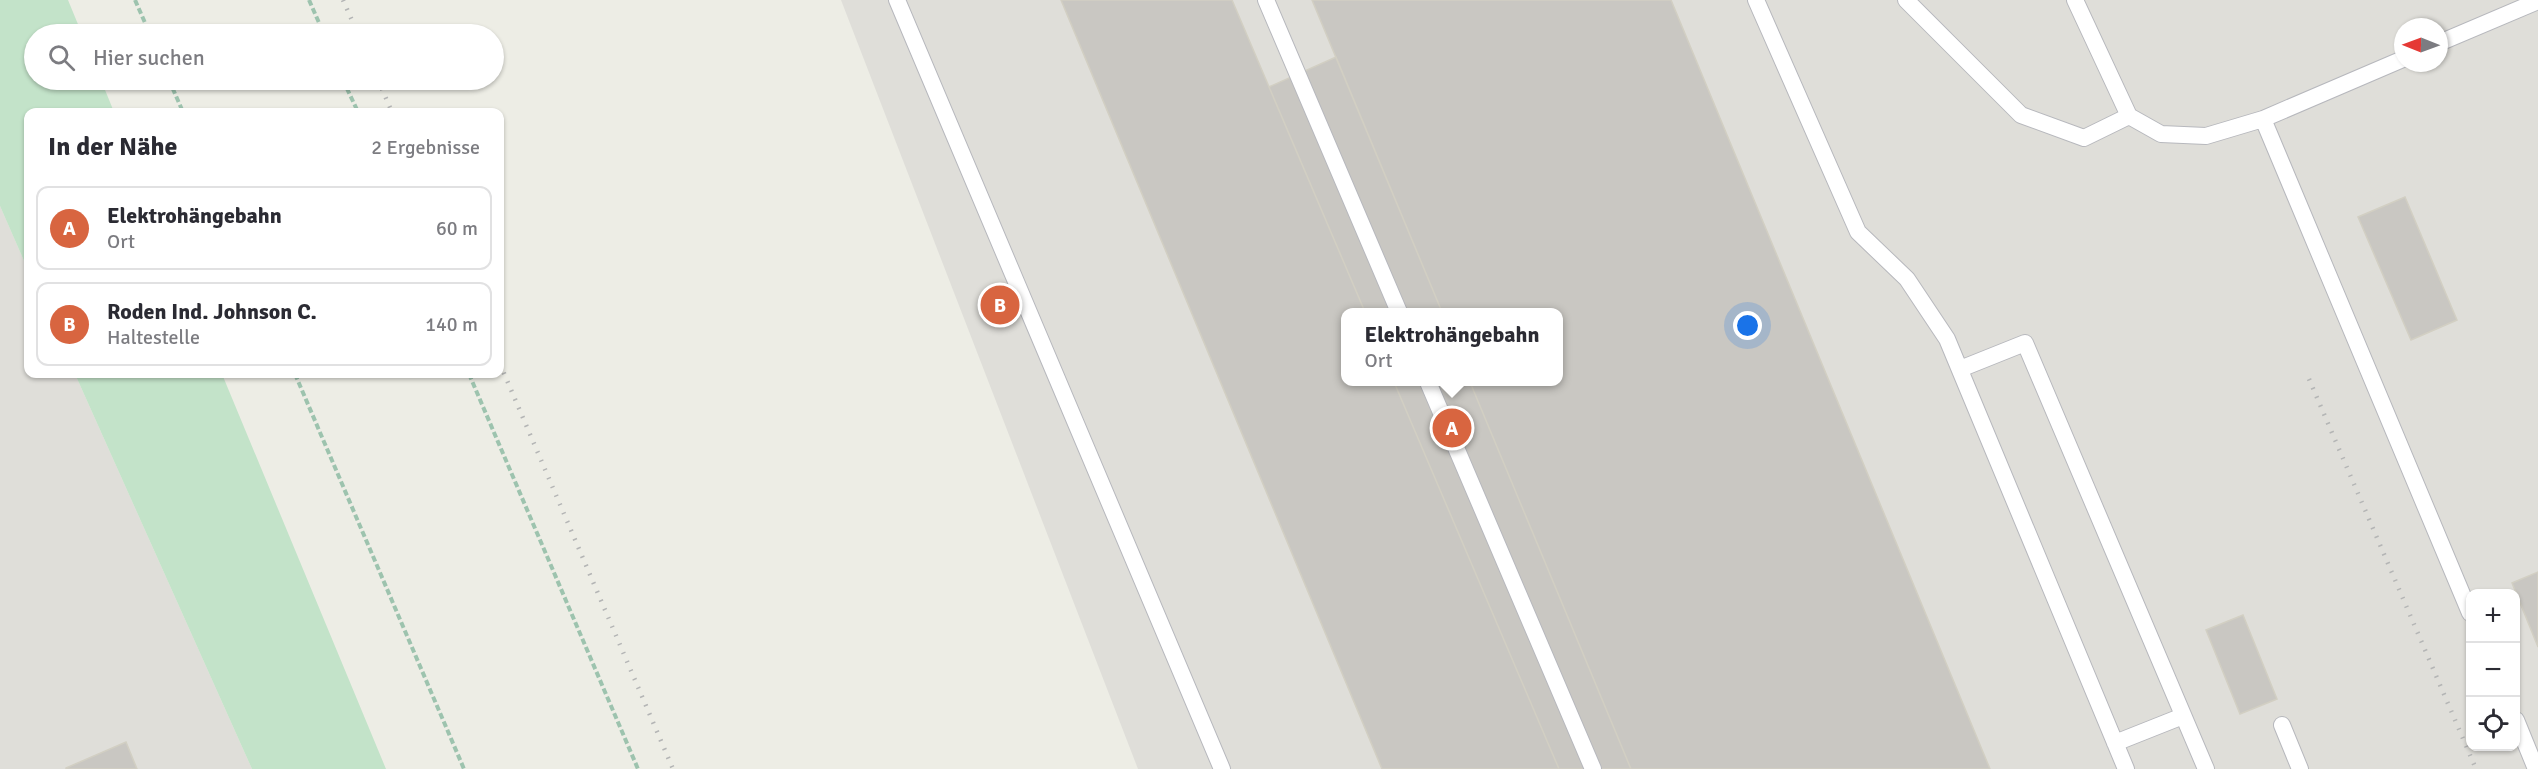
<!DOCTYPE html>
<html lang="de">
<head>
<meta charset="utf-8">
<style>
	:root { --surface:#fff; --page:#f2f2f3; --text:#2b2b33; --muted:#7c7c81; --line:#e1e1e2; --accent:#d86540 }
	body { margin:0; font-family:Signika,sans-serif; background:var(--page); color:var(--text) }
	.controls { position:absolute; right:18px; bottom:18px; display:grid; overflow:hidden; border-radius:12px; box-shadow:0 2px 4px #0004 }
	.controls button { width:54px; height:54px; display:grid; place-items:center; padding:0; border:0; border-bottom:2px solid var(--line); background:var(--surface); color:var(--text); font:30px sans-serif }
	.compass { position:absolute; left:2394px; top:18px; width:54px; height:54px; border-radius:50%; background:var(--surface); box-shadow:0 2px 4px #0004; rotate:271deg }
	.you { position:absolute; left:1748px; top:326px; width:21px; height:21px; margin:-15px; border:4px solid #fff; border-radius:50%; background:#1a73e8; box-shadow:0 0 0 9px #1a73e833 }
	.badge { display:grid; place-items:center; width:39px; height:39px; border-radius:50%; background:var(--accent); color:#fff; font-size:20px; font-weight:700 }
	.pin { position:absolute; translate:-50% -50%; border:3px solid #fff; box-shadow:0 2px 6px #0006 }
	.popup { position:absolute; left:1341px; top:308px; width:222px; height:78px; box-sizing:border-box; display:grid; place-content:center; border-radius:12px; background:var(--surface); filter:drop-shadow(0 2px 4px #0005); font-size:20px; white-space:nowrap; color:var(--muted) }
	.popup b { font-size:22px; color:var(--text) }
	.popup::after { content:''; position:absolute; left:50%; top:100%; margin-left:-12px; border:12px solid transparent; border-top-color:var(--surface) }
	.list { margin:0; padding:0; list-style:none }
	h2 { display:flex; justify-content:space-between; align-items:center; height:78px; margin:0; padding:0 24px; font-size:26px }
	h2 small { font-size:20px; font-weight:400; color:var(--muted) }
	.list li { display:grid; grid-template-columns:39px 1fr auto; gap:18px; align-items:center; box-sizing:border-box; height:84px; margin:0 12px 12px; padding:0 12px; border:2px solid var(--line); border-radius:12px }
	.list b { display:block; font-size:22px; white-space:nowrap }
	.list p { margin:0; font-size:20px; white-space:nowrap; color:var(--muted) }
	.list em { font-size:20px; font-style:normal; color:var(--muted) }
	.icon { flex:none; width:33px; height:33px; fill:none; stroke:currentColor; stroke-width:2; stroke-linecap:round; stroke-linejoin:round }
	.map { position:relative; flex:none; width:2538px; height:769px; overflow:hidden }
	.search { position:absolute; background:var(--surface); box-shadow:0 2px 4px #0004; left:24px; top:24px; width:480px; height:66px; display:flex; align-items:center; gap:15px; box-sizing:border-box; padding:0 21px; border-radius:33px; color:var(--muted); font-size:22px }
	.panel { position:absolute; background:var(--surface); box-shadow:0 2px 4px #0004; left:24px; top:108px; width:480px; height:270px; border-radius:12px }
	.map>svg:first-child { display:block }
	.industrial { fill:#dfded9; fill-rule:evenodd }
	.green { fill:#c3e3c9 }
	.building { fill:#c9c7c2; stroke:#d2cfc3; stroke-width:1.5 }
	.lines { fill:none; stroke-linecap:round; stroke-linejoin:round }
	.lane-casing { stroke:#b7b8bd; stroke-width:18 }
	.path { stroke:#9dc3ae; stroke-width:4; stroke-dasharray:6 3; stroke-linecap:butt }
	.lane { stroke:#fff; stroke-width:16 }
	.rail { stroke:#b4b5b5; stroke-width:4.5; stroke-dasharray:1.5 8; stroke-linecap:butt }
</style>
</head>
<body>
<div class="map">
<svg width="2538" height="769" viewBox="0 0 2538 769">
	<rect width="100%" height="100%" fill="#edede5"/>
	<path class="industrial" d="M 841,0 L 2538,0 L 2538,769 L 1138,769 ZM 2403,27 L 2439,27 L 2439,63 L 2403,63 ZM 1346,312 L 1558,312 L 1558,382 L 1346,382 ZM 2470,594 L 2516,594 L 2516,746 L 2470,746 Z
		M 0,206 L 28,270 L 28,374 L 75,374 L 252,769 L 0,769 Z"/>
	<path class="green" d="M 0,0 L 68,0 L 82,34 L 34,34 L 34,80 L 101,80 L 114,112 L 28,112 L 28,270 L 0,206 Z
		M 75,374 L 222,374 L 386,769 L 252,769 Z"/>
	<path class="building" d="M 1061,0 L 1232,0 L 1365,312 L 1346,312 L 1346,382 L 1394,382 L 1559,769 L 1382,769 Z
		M 1312,0 L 1671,0 L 1990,769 L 1631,769 L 1470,382 L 1558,382 L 1558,312 L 1442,312 Z
		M 1336,57 L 1442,312 L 1365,312 L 1269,87 Z
		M 2405,197 L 2457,320 L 2411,340 L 2358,217 Z
		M 1394,382 L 1470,382 L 1631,769 L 1559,769 Z
		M 2538,572 L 2538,647 L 2512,583 Z
		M 2243,615 L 2277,699 L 2240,714 L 2206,630 Z
		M 126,742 L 137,769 L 66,769 L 66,768 Z"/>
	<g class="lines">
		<g class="lane-casing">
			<path id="lane" d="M 897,0 L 1222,769
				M 1266,0 L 1399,312
				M 1756,0 L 1858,232 L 1907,279 L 1947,339 L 2126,769
				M 1906,0 L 2021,115 L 2084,138 L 2129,116
				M 2075,0 L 2129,116 L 2161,134 L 2206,136 L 2263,119 L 2403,59
				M 2439,43 L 2538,1
				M 2263,119 L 2470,613
				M 1960,369 L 2025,343 L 2206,769
				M 1428,382 L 1593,769
				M 2516,720 L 2536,769
				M 2282,725 L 2300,769
				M 2115,743 L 2183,716"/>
		</g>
		<path class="path" d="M 135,0 L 150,34
			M 309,0 L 324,34
			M 169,80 L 183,112
			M 343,80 L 358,112
			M 295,374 L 464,769
			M 469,374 L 638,769"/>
		<use href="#lane" class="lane"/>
		<path class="rail" d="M 343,0 L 358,34
			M 378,80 L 392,112
			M 500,364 L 673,769
			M 2309,379 L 2476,769"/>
	</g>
</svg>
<div class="controls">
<button>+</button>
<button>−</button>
<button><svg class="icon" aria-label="locate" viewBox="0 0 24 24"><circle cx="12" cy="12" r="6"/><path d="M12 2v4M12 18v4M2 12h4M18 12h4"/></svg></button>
</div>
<svg class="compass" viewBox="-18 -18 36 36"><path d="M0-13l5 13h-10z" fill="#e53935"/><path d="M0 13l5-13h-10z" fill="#7c7c81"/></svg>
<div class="you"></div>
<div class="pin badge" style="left:1452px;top:428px">A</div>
<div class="popup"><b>Elektrohängebahn</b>Ort</div>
<div class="pin badge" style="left:1000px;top:305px">B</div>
<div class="search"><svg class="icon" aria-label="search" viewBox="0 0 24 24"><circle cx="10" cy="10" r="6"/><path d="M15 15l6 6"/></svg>Hier suchen</div>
<section class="panel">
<h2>In der Nähe<small>2 Ergebnisse</small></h2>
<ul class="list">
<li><span class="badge">A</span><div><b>Elektrohängebahn</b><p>Ort</p></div><em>60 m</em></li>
<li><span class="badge">B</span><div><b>Roden Ind. Johnson C.</b><p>Haltestelle</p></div><em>140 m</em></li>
</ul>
</section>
</div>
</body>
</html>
